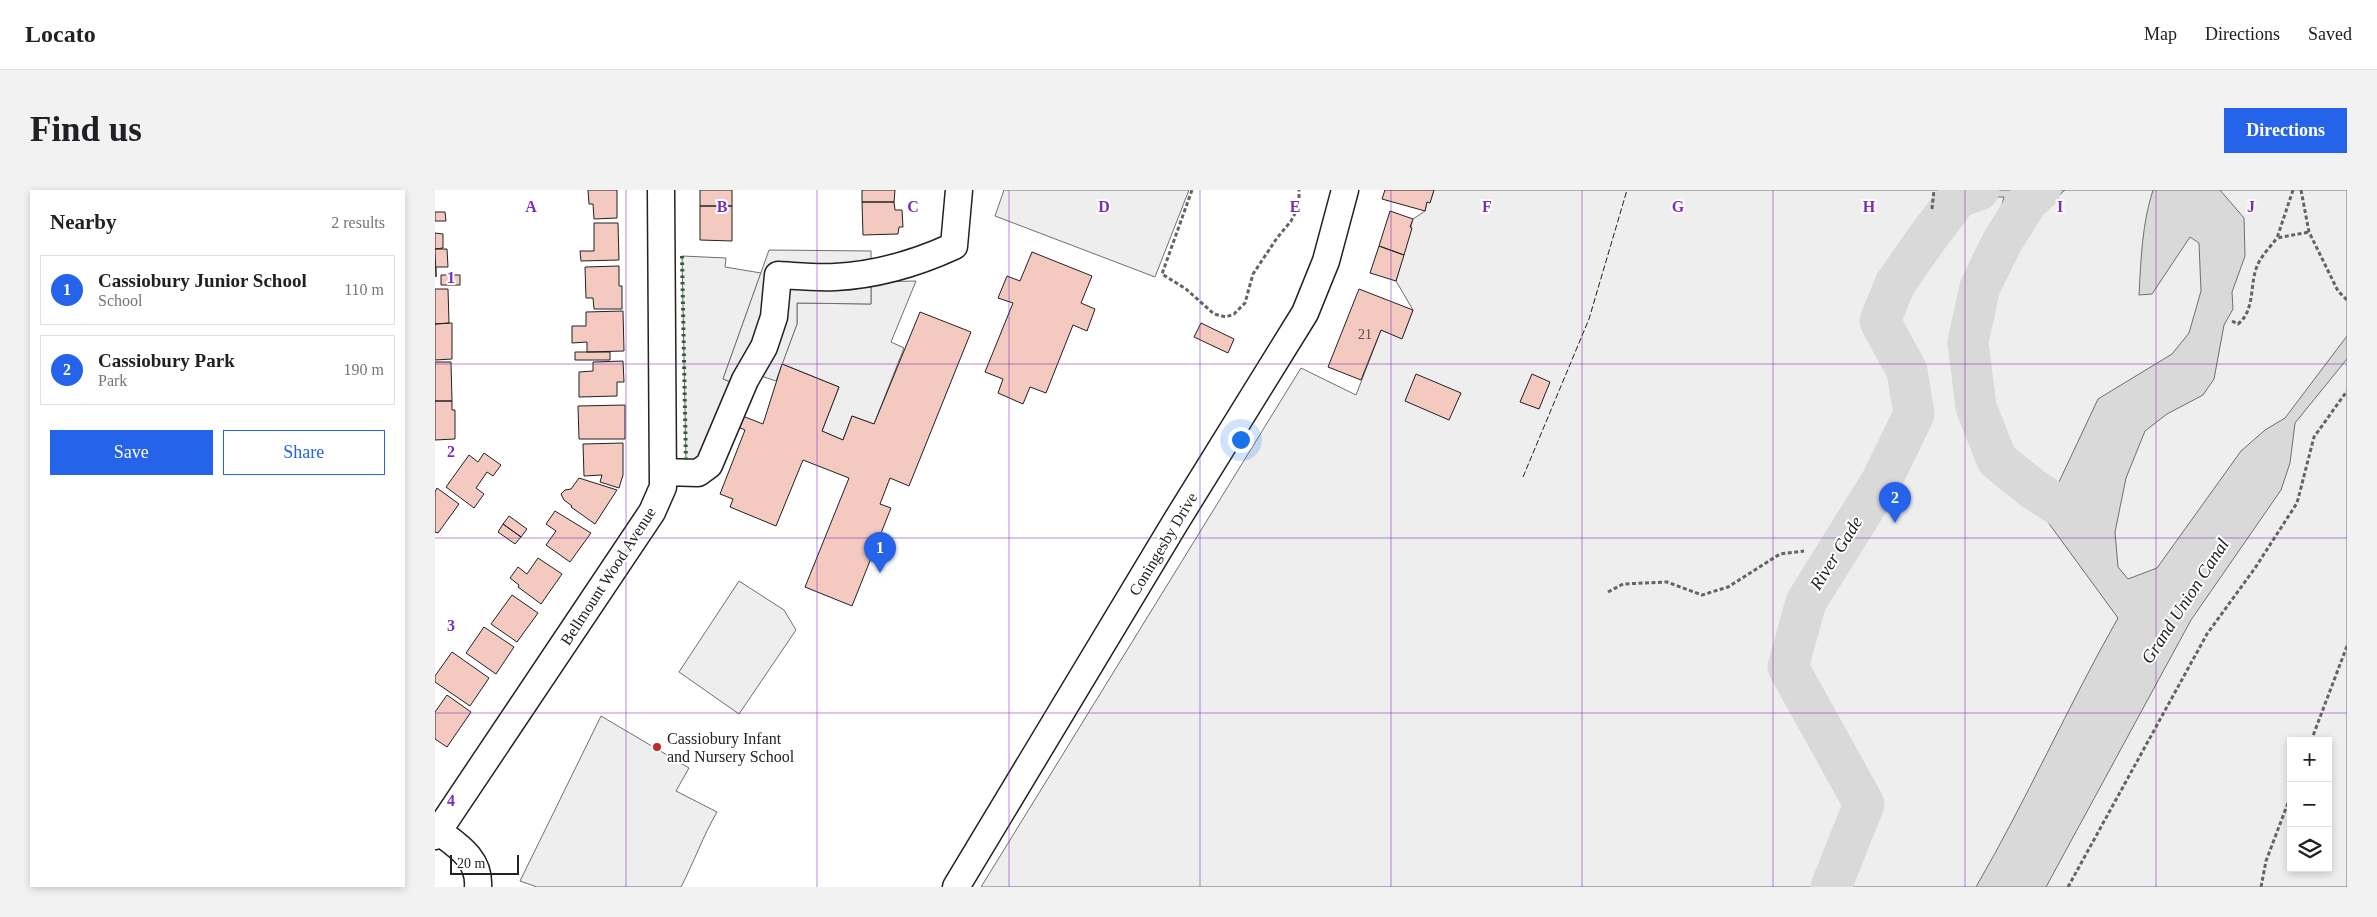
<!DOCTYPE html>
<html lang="en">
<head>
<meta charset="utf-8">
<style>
	:root { --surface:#fff; --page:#f2f2f2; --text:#202124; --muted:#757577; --line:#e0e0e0; --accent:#2563eb }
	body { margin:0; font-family:Georgia,serif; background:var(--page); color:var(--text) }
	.controls { position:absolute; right:15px; bottom:15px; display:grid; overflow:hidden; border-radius:0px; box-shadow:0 2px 8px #0003 }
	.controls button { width:45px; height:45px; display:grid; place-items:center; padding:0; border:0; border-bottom:1px solid var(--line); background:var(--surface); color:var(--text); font:25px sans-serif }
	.scale { position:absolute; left:15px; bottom:12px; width:69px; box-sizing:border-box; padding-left:5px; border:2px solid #222; border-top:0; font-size:14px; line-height:18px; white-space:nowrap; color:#222; -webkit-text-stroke:4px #fff; paint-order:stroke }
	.you { position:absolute; left:805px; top:249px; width:18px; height:18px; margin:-12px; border:4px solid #fff; border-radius:50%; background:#1a73e8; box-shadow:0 0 0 8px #1a73e833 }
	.badge { display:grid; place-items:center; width:32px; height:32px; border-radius:50%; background:var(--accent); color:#fff; font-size:16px; font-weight:700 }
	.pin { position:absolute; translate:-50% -41px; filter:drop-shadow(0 1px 2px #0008) }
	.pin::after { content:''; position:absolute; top:26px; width:18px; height:15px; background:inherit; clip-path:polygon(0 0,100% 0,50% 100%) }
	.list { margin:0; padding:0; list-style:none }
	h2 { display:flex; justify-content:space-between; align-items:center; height:65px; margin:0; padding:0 20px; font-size:21px }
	h2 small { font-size:16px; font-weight:400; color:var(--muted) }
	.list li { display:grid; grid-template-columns:32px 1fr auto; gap:15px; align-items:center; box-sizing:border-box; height:70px; margin:0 10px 10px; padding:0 10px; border:1px solid var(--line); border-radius:0px }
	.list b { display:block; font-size:19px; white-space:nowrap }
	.list p { margin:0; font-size:16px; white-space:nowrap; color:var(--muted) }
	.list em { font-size:16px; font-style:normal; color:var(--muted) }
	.actions { display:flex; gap:10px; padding:15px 20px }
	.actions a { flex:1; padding:11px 0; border:1px solid var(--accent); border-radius:0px; text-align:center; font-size:18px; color:var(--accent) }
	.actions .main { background:var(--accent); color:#fff }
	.icon { flex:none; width:28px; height:28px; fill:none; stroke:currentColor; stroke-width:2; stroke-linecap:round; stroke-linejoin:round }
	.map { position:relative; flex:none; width:1912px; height:697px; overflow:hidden; border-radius:0px }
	header { display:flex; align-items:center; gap:30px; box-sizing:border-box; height:70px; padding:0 25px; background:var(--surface); border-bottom:1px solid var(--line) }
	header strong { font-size:24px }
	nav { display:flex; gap:28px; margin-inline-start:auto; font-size:18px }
	.intro { display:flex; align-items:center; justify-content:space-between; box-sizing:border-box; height:120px; padding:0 30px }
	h1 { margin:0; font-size:35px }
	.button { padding:12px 22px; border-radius:0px; background:var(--accent); color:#fff; font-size:18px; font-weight:700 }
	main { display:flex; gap:30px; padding:0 30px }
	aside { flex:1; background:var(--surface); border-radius:0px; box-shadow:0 2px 8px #0003 }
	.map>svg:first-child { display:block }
	.green { fill:#eee; stroke:#6f6f6f; fill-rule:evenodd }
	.parking { fill:#ededed; stroke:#6f6f6f }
	.water { fill:#d9d9d9; stroke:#6f6f6f }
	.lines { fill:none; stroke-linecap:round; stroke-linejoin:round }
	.river { stroke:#d9d9d9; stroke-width:41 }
	.building { fill:#f3c9c0; stroke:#222 }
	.minor-casing { stroke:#222; stroke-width:29 }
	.path { stroke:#646464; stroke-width:3; stroke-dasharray:4 2.5; stroke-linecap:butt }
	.minor { stroke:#fff; stroke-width:26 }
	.hedge { stroke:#2f5e38; stroke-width:4; stroke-dasharray:2.5 4; stroke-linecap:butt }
	.fence { stroke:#222; stroke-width:1; stroke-dasharray:6 2.5; stroke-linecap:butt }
	.grid { fill:none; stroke:#7b2cbf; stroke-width:1; stroke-opacity:0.55 }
	.poi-dot { fill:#c62828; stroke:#fff; stroke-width:2 }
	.labels { text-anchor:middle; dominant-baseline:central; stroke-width:4; stroke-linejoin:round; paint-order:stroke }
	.number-label { font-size:14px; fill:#564c4a }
	.street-label { font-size:16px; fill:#222; stroke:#fff }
	.poi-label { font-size:16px; fill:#222; stroke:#fff; text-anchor:start }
	.water-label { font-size:18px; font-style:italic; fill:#222; stroke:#fff }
	.grid-label { font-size:16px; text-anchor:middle; font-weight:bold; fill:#7b2cbf; stroke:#fff; stroke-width:4; stroke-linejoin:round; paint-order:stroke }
</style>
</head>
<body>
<header>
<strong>Locato</strong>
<nav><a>Map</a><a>Directions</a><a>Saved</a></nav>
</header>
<div class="intro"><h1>Find us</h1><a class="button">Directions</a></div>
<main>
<aside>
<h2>Nearby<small>2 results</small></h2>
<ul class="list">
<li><span class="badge">1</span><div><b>Cassiobury Junior School</b><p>School</p></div><em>110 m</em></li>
<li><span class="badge">2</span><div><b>Cassiobury Park</b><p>Park</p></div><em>190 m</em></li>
</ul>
<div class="actions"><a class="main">Save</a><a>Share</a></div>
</aside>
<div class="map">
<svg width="1912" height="697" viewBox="0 0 1912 697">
	<rect width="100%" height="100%" fill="#fff"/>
	<path class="green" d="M 569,0 L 754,0 L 720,87 L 560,26 Z
		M 999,0 L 1912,0 L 1912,697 L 546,697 L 866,178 L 921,205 L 946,140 L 967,148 L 978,120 L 961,91 L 978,29 L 990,21 L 992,12 L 995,12 ZM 1856,551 L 1893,551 L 1893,678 L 1856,678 Z
		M 247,66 L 291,68 L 290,77 L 326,83 L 288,189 L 298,193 L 264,270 L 251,273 Z
		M 481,91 L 456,152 L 469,158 L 439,234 L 417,226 L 408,250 L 387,241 L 404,197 L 347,174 L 362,134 L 362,113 L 436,114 L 436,92 Z
		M 304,391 L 349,420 L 361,440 L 304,524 L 244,482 Z
		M 166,526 L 254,578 L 241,601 L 282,622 C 268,646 259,672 246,697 L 102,697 L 85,691 Z"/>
	<path class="parking" d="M 334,60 L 436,61 L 436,114 L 362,113 L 362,134 L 341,191 L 314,182 L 309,197 L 288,189 Z"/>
	<path class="water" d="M 1532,0 L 1630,0 L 1612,16 L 1545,97 L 1569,7 L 1523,7 Z
		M 1718,0 L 1785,0 L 1809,28 L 1810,66 L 1797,102 L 1798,119 L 1789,135 L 1779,189 L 1768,205 L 1732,224 L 1710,241 L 1691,288 L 1680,342 L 1683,377 L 1693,389 L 1722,378 L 1806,261 L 1830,240 L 1850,228 L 1912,146 L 1912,169 L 1860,233 L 1855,273 L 1846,300 L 1756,430 L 1611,697 L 1541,697 C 1592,609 1633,516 1683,428 L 1604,320 L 1598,299 L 1623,294 L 1663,209 L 1737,164 L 1754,143 L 1766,101 L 1764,53 L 1755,47 L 1717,104 L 1704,105 C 1706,69 1707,34 1718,0 Z"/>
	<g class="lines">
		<path class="river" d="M 1605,0 L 1592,12 L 1567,52 L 1545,97 L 1533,152 L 1541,217 L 1562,270 L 1598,299 L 1646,330
			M 1396,697 L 1429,614 L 1353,477 L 1371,412 L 1447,290 L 1479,224 L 1472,181 L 1445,131 L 1460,94 L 1490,51 L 1523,7 L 1544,0"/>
	</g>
	<path class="building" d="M 153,0 L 182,0 L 182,28 L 159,29 L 158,14 L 154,14 Z
		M 265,0 L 297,0 L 297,16 L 265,16 Z
		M 427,0 L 460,0 L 459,12 L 427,12 Z
		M 950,0 L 999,0 L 995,13 L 992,12 L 990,21 L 947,9 Z
		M 427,12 L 459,12 L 460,20 L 467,20 L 468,37 L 464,37 L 463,44 L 428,45 Z
		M 265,16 L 297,16 L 297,51 L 265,50 Z
		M 955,21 L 978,29 L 975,37 L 977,38 L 969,65 L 944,56 Z
		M 0,22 L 10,22 L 11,31 L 0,31 Z
		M 159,33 L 183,33 L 184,70 L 146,71 L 145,61 L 159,61 Z
		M 0,43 L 8,44 L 8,58 L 0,59 Z
		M 944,56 L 969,65 L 961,91 L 935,83 Z
		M 0,59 L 12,59 L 13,77 L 1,77 L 1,87 Z
		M 597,62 L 657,86 L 646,113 L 660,119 L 652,141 L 638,135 L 611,203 L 595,197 L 588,214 L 563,203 L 568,189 L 550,182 L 578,113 L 563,108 L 572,86 L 585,91 Z
		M 184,76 L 184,96 L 187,96 L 187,119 L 159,119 L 158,108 L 151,108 L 150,77 Z
		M 6,85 L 25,85 L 25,95 L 6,95 Z
		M 0,99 L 13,99 L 14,133 L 0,134 Z
		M 924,99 L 978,120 L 967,149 L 946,140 L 926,190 L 893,177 Z
		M 188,121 L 189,161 L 152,162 L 152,152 L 137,153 L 137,136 L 151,136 L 151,122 Z
		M 485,122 L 536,142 L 474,296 L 455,288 L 445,314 L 456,318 L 417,416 L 370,397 L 414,288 L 368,270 L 341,336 L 295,317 L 298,309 L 285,304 L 310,240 L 301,236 L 305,225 L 328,234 L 347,174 L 404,197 L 387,241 L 408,250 L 417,226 L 439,234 Z
		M 17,133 L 17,169 L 0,170 L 0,134 Z
		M 766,133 L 799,149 L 793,163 L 759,147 Z
		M 140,162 L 175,162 L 175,170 L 140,170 Z
		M 188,171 L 189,192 L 182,192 L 182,206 L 144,207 L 144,182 L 158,181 L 158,172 Z
		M 0,172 L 16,172 L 17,211 L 0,211 Z
		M 981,184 L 1026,203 L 1014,230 L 970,211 Z
		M 1097,184 L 1115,192 L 1104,219 L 1085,212 Z
		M 0,211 L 17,211 L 17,220 L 20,220 L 20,249 L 0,250 Z
		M 190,215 L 190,249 L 144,249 L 143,216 Z
		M 188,253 L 188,285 L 184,298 L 165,292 L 167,285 L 149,286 L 148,254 Z
		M 49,263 L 66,275 L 58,286 L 52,282 L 41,298 L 49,304 L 39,318 L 11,297 L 34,265 L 43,272 Z
		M 144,288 L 182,300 L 160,334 L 136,317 L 137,316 L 129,310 L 126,304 L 130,300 L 136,299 Z
		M 2,298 L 24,314 L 3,343 L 0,342 L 0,302 Z
		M 120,321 L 156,343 L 135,372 L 111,355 L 121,341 L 111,334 Z
		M 74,326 L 92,339 L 86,347 L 68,334 Z
		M 68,334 L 86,347 L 80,354 L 63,342 Z
		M 103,368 L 127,384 L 106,414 L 83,397 L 84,395 L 75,388 L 83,377 L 92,384 Z
		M 77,405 L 103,423 L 82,452 L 56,434 Z
		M 49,437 L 79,457 L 61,484 L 31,463 Z
		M 17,462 L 54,488 L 35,516 L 0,492 L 0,486 Z
		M 12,505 L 36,522 L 12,557 L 0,549 L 0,522 Z"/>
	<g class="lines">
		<g class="minor-casing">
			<path id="minor" d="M 229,282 L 263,283 L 274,275 L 310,190 L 329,157 L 339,127 L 343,85 C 362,86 381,88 400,87 C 441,85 482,73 519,56 L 524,0
				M 3,641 C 23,656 45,669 43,697
				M 0,646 L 217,322 L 228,297 L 226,0
				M 521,697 L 740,333 L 870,123 L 891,71 L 910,0"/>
		</g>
		<path class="path" d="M 757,0 L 727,84 L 751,99 L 779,124 L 791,127 L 799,124 L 810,113 L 818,84 L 842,48 L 856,31 L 864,16 L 864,0
			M 1858,0 L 1842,48 L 1874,42
			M 1866,0 L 1874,42 L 1903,101 L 1912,110
			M 1497,19 L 1499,0
			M 1797,131 L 1803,134 C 1821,120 1814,92 1823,74 C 1827,65 1836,56 1842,48
			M 1173,402 L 1188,394 L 1232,392 L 1267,405 L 1293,397 L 1345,364 L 1369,361
			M 1876,551 L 1912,456
			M 1633,697 L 1772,444 L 1820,378 L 1862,313 L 1879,247 L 1912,201
			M 1826,697 L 1831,671 L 1856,605"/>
		<use href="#minor" class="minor"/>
		<path class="hedge" d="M 247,66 L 251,273"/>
		<path class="fence" d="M 1088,287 L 1154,129 L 1192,0"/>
	</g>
	<path class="grid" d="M 191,0 L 191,697M 382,0 L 382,697M 574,0 L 574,697M 765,0 L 765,697M 956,0 L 956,697M 1147,0 L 1147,697M 1338,0 L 1338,697M 1530,0 L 1530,697M 1721,0 L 1721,697M 0,174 L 1912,174M 0,348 L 1912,348M 0,523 L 1912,523"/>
	<circle class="poi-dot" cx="222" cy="557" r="5"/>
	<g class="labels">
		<g class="number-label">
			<text x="930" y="144">21</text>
		</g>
		<g class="street-label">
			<text transform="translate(728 354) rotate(-59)">Coningesby Drive</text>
			<text transform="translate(173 386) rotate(-57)">Bellmount Wood Avenue</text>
		</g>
		<g class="poi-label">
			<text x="232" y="548">Cassiobury Infant<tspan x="232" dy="18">and Nursery School</tspan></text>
		</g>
		<g class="water-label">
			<text transform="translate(1401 363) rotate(-58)">River Gade</text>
			<text transform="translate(1750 411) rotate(-57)">Grand Union Canal</text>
		</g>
	</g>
	<g class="grid-label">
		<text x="96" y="22">A</text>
		<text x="287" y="22">B</text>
		<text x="478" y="22">C</text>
		<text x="669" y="22">D</text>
		<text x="860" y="22">E</text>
		<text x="1052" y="22">F</text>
		<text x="1243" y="22">G</text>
		<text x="1434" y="22">H</text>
		<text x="1625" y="22">I</text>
		<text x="1816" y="22">J</text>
		<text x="16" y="93">1</text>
		<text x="16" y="267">2</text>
		<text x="16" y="441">3</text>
		<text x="16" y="616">4</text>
	</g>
</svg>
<div class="controls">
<button>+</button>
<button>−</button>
<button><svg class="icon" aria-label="layers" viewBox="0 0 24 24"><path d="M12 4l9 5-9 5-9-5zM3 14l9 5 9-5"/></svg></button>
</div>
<div class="scale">20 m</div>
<div class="you"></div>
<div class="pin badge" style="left:445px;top:383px">1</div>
<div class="pin badge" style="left:1460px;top:333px">2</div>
</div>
</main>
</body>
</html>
